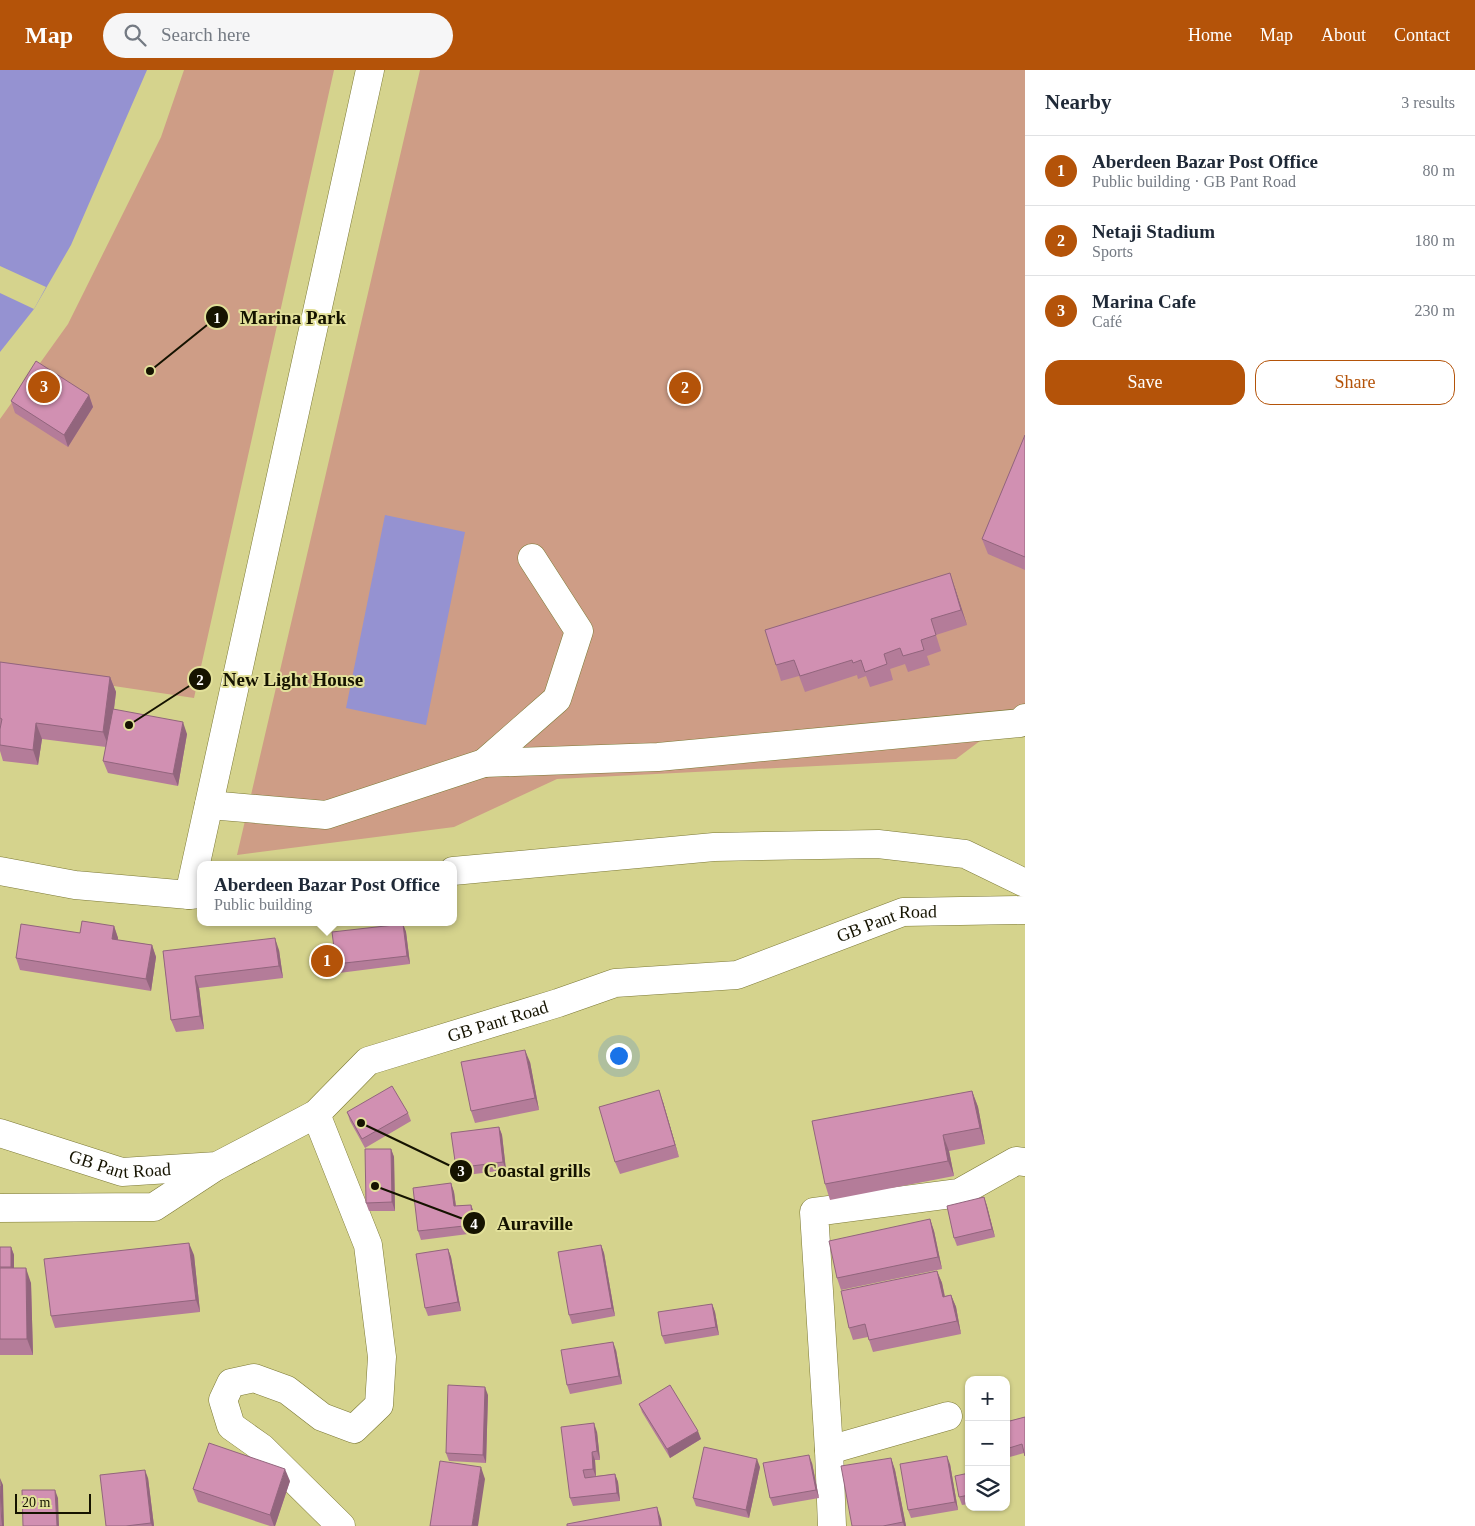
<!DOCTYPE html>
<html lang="en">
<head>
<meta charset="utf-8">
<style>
	:root { --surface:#fff; --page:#f6f6f7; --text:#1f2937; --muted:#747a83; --line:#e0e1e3; --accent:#b45309 }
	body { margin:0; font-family:Georgia,serif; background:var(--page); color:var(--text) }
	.controls { position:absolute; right:15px; bottom:15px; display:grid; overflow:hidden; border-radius:10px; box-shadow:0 1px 4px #0004 }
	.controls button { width:45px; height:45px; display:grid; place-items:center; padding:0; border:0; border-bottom:1px solid var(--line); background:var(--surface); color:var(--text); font:25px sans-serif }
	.scale { position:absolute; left:15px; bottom:12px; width:76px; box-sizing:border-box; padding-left:5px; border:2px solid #151300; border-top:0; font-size:14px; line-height:18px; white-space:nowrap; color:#151300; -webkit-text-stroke:4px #e2e09a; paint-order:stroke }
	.you { position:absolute; left:618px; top:985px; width:18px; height:18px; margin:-12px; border:4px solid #fff; border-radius:50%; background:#1a73e8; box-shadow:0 0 0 8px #1a73e833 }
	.badge { display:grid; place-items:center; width:32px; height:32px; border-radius:50%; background:var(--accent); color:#fff; font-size:16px; font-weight:700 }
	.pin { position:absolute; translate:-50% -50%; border:2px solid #fff; box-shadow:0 1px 5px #0006 }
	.popup { position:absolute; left:197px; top:791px; width:260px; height:65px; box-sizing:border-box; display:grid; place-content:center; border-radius:10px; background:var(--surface); filter:drop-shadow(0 1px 4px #0005); font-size:16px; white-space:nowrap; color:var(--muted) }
	.popup b { font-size:19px; color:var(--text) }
	.popup::after { content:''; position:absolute; left:50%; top:100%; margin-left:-10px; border:10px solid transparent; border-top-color:var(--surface) }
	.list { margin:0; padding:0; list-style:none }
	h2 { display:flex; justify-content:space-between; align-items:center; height:65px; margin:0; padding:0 20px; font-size:21px }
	h2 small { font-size:16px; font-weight:400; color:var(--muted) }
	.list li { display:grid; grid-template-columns:32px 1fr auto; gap:15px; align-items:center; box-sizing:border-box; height:70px; padding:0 20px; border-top:1px solid var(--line) }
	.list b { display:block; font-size:19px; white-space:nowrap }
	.list p { margin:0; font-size:16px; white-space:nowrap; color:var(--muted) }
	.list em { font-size:16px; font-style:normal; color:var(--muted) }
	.actions { display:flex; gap:10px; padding:15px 20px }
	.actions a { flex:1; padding:11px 0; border:1px solid var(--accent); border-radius:15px; text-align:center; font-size:18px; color:var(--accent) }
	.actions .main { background:var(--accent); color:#fff }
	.icon { flex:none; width:28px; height:28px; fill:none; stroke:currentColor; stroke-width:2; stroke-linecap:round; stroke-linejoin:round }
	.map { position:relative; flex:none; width:1025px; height:1456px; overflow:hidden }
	header { display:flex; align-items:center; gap:30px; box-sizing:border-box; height:70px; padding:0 25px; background:var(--accent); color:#fff }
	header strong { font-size:24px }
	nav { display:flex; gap:28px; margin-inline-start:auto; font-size:18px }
	.search { width:350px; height:45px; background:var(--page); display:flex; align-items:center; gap:12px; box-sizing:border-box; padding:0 18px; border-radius:28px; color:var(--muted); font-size:19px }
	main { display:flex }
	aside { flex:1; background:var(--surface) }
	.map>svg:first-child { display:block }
	.green { fill:#ce9d86 }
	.water { fill:#9592d1 }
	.pier { fill:#d5d38d }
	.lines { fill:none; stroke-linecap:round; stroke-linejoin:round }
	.minor-casing { stroke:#7c7935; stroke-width:29 }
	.major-casing { stroke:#7c7935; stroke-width:29 }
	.minor { stroke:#fff; stroke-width:28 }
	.major { stroke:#fff; stroke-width:28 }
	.wall { fill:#b47c99 }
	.shaded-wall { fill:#92657d }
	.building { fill:#d190b2; stroke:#92657d }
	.labels { text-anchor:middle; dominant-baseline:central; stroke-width:4; stroke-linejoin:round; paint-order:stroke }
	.street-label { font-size:18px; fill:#151300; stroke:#e2e09a }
	.leader { fill:none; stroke:#151300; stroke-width:2 }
	.callout-dot { fill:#151300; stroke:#e2e09a; stroke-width:2 }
	.mark-label { font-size:15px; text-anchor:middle; font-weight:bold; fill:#fff }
	.callout-label { font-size:19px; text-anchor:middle; font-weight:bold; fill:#151300; stroke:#e2e09a; stroke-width:4; stroke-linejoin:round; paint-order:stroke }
</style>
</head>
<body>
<header>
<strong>Map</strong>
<div class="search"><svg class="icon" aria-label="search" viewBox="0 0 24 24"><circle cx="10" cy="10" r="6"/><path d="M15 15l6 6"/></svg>Search here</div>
<nav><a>Home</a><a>Map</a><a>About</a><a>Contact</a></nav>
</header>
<main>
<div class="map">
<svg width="1025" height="1456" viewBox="0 0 1025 1456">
	<rect width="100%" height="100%" fill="#d5d38d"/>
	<path class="green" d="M 184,0 L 334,0 L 194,628 L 0,599 L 0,349 L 68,254 L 161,67 Z
		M 420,0 L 1025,0 L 1025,637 L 956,689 L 557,709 L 454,757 L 237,785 Z"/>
	<path class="water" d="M 0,0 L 147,0 L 71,175 L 34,239 L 0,282 Z
		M 385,445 L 465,462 L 426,655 L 346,638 Z"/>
	<path class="pier" d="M 0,196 L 46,217 L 34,239 L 0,223 Z"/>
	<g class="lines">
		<g class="minor-casing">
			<g id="minor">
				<path d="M 484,693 L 557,629 L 579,561 L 532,488"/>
				<path d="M 209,735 L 326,745 L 484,693 L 658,687 L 1020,653 L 1025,648"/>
				<path d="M 0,801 L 75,815 L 189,825"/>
				<path d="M 316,1044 L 368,1175 L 382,1287 L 379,1335 L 354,1359 L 322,1347 L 287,1320 L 254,1308 L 231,1313 L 223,1330 L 231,1356 L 262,1378 L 341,1456"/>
				<path id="s1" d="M 0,1063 L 122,1102 L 217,1096 L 316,1044 L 368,991 L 558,933 L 615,913 L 737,905 L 903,842 L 1025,840"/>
				<path d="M 0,1138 L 154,1137 L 215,1097"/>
				<path d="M 829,1380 L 948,1346"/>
				<path d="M 832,1456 L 829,1380 L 814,1142 L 959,1123 L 1016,1091 L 1025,1092"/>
			</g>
		</g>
		<g class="major-casing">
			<path id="major" d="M 453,801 L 714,777 L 878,774 L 965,784 L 1025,813
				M 201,824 L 189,825 L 370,0"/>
		</g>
		<use href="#minor" class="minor"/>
		<use href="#major" class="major"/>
	</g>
	<path class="wall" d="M 89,325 L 93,337 L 68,377 L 15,343 L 11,331 Z
		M 1025,365 L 1025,500 L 988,484 L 982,469 Z
		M 955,518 L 967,555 L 936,565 L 941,581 L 927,586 L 930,595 L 908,602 L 905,594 L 890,599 L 893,610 L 870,617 L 866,606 L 858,609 L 857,605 L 805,622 L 799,606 L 781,611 L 776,595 Z
		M 0,592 L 110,607 L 116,622 L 114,639 L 187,664 L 178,716 L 108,703 L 103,691 L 106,677 L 42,669 L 38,695 L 3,691 L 0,681 Z
		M 403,854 L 406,862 L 410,894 L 339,903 L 336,894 Z
		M 114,856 L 118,868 L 118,870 L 152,875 L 156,887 L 151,921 L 20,900 L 16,888 L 80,863 Z
		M 279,880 L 283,908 L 199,918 L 204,959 L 176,962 L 171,950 L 163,881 Z
		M 530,992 L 539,1040 L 475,1053 L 471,1041 Z
		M 972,1021 L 978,1037 L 985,1074 L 949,1081 L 954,1106 L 830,1130 L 825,1114 Z
		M 663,1032 L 679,1087 L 620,1104 L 615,1092 Z
		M 347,1042 L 408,1043 L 411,1051 L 365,1078 L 350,1051 Z
		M 499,1057 L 502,1065 L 506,1100 L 459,1106 L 456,1098 Z
		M 391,1079 L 394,1087 L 395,1141 L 369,1141 L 366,1133 Z
		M 451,1113 L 454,1122 L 456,1136 L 471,1135 L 474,1143 L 476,1163 L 421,1170 L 418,1161 Z
		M 984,1127 L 987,1136 L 995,1167 L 957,1176 L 954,1168 Z
		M 930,1149 L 934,1161 L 942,1199 L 841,1220 L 837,1208 Z
		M 601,1175 L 604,1183 L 615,1246 L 572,1254 L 569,1245 Z
		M 0,1177 L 11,1177 L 14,1185 L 14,1198 L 31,1213 L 33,1285 L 0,1285 Z
		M 448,1179 L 451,1187 L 461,1241 L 428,1246 L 425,1238 Z
		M 194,1185 L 200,1242 L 55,1258 L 51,1246 Z
		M 937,1201 L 942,1213 L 945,1226 L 951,1225 L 956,1237 L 961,1264 L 873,1282 L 868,1267 L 853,1270 L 849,1258 Z
		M 712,1234 L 715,1242 L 719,1265 L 665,1274 L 662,1266 Z
		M 616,1280 L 622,1314 L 570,1324 L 567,1315 Z
		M 488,1325 L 486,1393 L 449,1391 L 446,1383 Z
		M 639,1334 L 701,1369 L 670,1388 L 642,1342 Z
		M 1025,1347 L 1024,1383 L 1006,1388 L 1006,1352 Z
		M 597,1362 L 600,1390 L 595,1390 L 596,1406 L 615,1404 L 618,1412 L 620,1431 L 573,1436 L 570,1428 Z
		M 891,1388 L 895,1400 L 906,1456 L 852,1456 Z
		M 812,1393 L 819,1428 L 773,1436 L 770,1428 Z
		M 950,1394 L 958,1440 L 911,1448 L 908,1440 Z
		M 760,1397 L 749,1448 L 696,1436 L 693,1428 Z
		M 969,1403 L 969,1434 L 962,1435 L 959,1427 Z
		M 148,1408 L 154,1456 L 106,1456 Z
		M 290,1411 L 275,1456 L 270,1456 L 198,1432 L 193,1419 Z"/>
	<path class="shaded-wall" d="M 89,325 L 93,337 L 68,377 L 64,365 Z
		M 950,503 L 955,518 L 967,555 L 961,540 Z
		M 110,607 L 116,622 L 109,678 L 103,662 Z
		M 183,652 L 187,664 L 178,716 L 173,704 Z
		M 36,653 L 42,669 L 38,695 L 33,680 Z
		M 403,854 L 406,862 L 410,894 L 407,886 Z
		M 114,856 L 118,868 L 116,881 L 112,869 Z
		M 275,868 L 279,880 L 283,908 L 279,896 Z
		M 152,875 L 156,887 L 151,921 L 146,909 Z
		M 195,906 L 199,918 L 204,959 L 200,946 Z
		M 525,980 L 530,992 L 539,1040 L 535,1028 Z
		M 659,1020 L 663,1032 L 679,1087 L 675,1075 Z
		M 972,1021 L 978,1037 L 985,1074 L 980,1058 Z
		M 499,1057 L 502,1065 L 506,1100 L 503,1092 Z
		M 943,1065 L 949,1081 L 954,1106 L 948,1091 Z
		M 391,1079 L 394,1087 L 395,1141 L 392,1132 Z
		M 451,1113 L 454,1122 L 457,1145 L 454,1136 Z
		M 984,1127 L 987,1136 L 995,1167 L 992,1159 Z
		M 471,1135 L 474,1143 L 476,1163 L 473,1155 Z
		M 930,1149 L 934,1161 L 942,1199 L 938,1187 Z
		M 189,1173 L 194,1185 L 200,1242 L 196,1230 Z
		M 601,1175 L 604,1183 L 615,1246 L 612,1238 Z
		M 11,1177 L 14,1185 L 14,1205 L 11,1197 Z
		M 448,1179 L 451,1187 L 461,1241 L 458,1232 Z
		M 26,1198 L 31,1213 L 33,1285 L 27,1269 Z
		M 937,1201 L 942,1213 L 947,1239 L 943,1227 Z
		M 951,1225 L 956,1237 L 961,1264 L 957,1251 Z
		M 712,1234 L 715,1242 L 719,1265 L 716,1257 Z
		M 613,1272 L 616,1280 L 622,1314 L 619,1306 Z
		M 485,1317 L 488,1325 L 486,1393 L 483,1385 Z
		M 594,1353 L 597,1362 L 600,1390 L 597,1381 Z
		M 698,1361 L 701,1369 L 670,1388 L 667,1379 Z
		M 592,1382 L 595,1390 L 596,1407 L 593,1399 Z
		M 809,1385 L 812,1393 L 819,1428 L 816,1420 Z
		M 947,1386 L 950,1394 L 958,1440 L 955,1432 Z
		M 891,1388 L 895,1400 L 906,1456 L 904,1456 L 903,1452 Z
		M 757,1389 L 760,1397 L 749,1448 L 746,1440 Z
		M 481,1397 L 485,1409 L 478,1456 L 472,1456 Z
		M 285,1399 L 290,1411 L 275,1456 L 274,1456 L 270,1445 Z
		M 145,1400 L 148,1408 L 154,1456 L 152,1456 L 151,1453 Z
		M 615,1404 L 618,1412 L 620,1431 L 617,1423 Z
		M 0,1408 L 3,1415 L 4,1456 L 2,1456 Z
		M 55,1420 L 58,1428 L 59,1456 L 57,1456 Z
		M 657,1437 L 661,1449 L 662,1456 L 660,1456 Z"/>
	<path class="building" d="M 36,291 L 89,325 L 64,365 L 11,331 Z
		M 1025,365 L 1025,487 L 982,469 Z
		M 950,503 L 961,540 L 931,549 L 936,565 L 921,570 L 924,580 L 903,586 L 900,578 L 884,584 L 887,594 L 865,602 L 861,590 L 853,593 L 852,590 L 800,606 L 794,590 L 776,595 L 765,560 Z
		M 0,592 L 110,607 L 103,662 L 36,653 L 33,680 L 0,675 L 0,659 L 2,649 L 0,648 Z
		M 113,639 L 183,652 L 173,704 L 103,691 Z
		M 82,851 L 114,856 L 112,869 L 152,875 L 146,909 L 16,888 L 21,854 L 80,863 Z
		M 403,854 L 407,886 L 336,894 L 332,862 Z
		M 275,868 L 279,896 L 195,906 L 200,946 L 171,950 L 163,881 Z
		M 525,980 L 535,1028 L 471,1041 L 461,992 Z
		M 392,1016 L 408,1043 L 362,1069 L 347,1042 Z
		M 659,1020 L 675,1075 L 615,1092 L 599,1037 Z
		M 972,1021 L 980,1058 L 943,1065 L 948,1091 L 825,1114 L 812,1051 Z
		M 499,1057 L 503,1092 L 456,1098 L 451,1063 Z
		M 365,1079 L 391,1079 L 392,1132 L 366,1133 Z
		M 451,1113 L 454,1136 L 471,1135 L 473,1155 L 418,1161 L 413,1118 Z
		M 984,1127 L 992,1159 L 954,1168 L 947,1136 Z
		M 930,1149 L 938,1187 L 837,1208 L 829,1171 Z
		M 189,1173 L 196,1230 L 51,1246 L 44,1189 Z
		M 601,1175 L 612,1238 L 569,1245 L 558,1182 Z
		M 0,1177 L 11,1177 L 11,1197 L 0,1197 Z
		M 448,1179 L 458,1232 L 425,1238 L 416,1184 Z
		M 0,1198 L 26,1198 L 27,1269 L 0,1269 Z
		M 937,1201 L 943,1227 L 951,1225 L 957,1251 L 869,1270 L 865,1254 L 849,1258 L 841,1221 Z
		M 712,1234 L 716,1257 L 662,1266 L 658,1242 Z
		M 613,1272 L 619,1306 L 567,1315 L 561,1280 Z
		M 448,1315 L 485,1317 L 483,1385 L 446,1383 Z
		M 670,1315 L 698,1361 L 667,1379 L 639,1334 Z
		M 1025,1347 L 1025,1386 L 1022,1374 L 1006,1379 L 1006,1352 Z
		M 594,1353 L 597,1381 L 592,1382 L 593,1399 L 583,1400 L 585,1408 L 615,1404 L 617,1423 L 570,1428 L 561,1357 Z
		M 209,1373 L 285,1399 L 270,1445 L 193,1419 Z
		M 704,1377 L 757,1389 L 746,1440 L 693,1428 Z
		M 809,1385 L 816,1420 L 770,1428 L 763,1393 Z
		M 947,1386 L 955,1432 L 908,1440 L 900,1394 Z
		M 891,1388 L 903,1452 L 883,1456 L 852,1456 L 841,1396 Z
		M 440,1391 L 481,1397 L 472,1456 L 430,1456 Z
		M 145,1400 L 151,1453 L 126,1456 L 106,1456 L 100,1405 Z
		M 969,1403 L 969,1425 L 959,1427 L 955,1406 Z
		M 0,1416 L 2,1456 L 0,1456 Z
		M 22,1420 L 55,1420 L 57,1456 L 23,1456 Z
		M 657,1437 L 660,1456 L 567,1456 L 567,1454 Z"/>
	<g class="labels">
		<g class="street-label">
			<text stroke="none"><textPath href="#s1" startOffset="950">GB Pant Road</textPath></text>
			<text stroke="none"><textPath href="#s1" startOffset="545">GB Pant Road</textPath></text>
			<text stroke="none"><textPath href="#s1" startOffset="125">GB Pant Road</textPath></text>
		</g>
	</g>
	<path class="leader" d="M150 301L217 247M129 655L200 609M361 1053L461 1101M375 1116L474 1153"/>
	<g class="callout-dot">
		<circle cx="150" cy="301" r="5"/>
		<circle cx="129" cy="655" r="5"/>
		<circle cx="361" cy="1053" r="5"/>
		<circle cx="375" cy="1116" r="5"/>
		<circle cx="217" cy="247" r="12"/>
		<circle cx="200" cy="609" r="12"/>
		<circle cx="461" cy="1101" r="12"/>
		<circle cx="474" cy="1153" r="12"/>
	</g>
	<g class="mark-label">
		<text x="217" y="253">1</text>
		<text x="200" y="615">2</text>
		<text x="461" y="1106">3</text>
		<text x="474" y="1159">4</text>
	</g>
	<g class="callout-label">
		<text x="293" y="254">Marina Park</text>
		<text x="293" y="616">New Light House</text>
		<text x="537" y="1107">Coastal grills</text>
		<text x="535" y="1160">Auraville</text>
	</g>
</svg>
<div class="controls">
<button>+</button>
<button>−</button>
<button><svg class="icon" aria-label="layers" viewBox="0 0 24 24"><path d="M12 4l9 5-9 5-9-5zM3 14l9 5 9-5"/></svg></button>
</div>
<div class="scale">20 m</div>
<div class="you"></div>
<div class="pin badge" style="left:327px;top:891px">1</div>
<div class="popup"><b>Aberdeen Bazar Post Office</b>Public building</div>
<div class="pin badge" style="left:685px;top:318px">2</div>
<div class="pin badge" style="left:44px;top:317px">3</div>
</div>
<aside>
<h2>Nearby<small>3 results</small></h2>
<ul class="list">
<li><span class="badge">1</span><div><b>Aberdeen Bazar Post Office</b><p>Public building · GB Pant Road</p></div><em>80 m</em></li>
<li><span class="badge">2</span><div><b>Netaji Stadium</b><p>Sports</p></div><em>180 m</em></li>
<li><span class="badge">3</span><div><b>Marina Cafe</b><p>Café</p></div><em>230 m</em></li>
</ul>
<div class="actions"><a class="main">Save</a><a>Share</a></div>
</aside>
</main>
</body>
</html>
